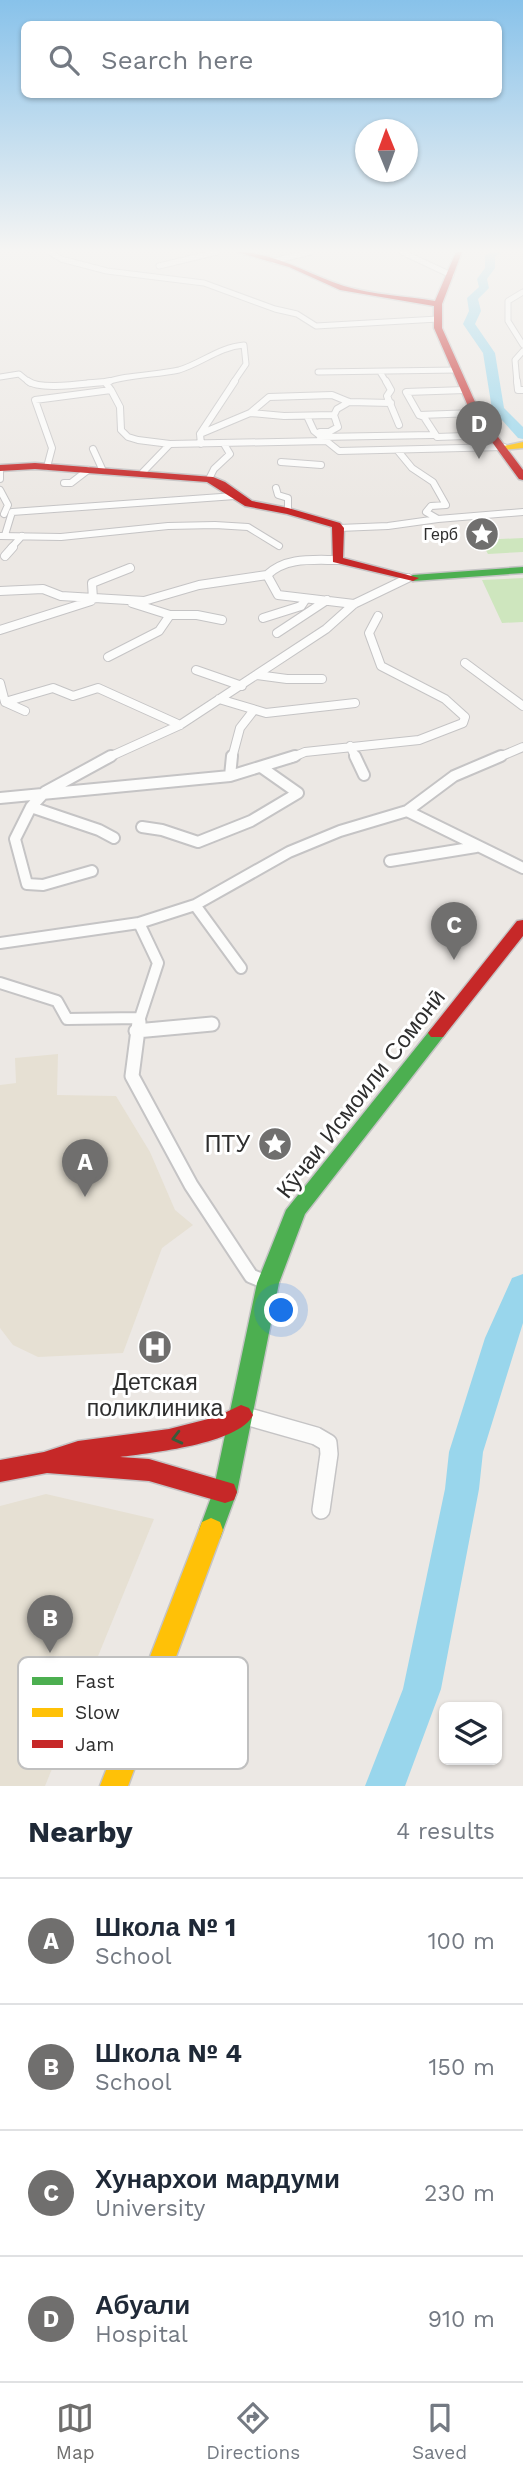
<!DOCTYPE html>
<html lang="en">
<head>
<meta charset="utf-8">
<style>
	:root { --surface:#fff; --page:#f2f2f3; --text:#1f2937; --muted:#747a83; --line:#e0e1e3; --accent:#706f6e }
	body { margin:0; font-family:"Work Sans",sans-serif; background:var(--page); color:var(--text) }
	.controls { position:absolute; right:21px; bottom:21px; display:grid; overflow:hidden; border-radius:10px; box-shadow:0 2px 5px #0004 }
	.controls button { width:63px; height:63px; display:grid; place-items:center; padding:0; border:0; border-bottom:2px solid var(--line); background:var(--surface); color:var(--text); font:35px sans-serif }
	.compass { position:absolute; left:355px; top:119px; width:63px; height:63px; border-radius:50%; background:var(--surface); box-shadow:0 2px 5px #0004; rotate:359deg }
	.you { position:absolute; left:282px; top:1311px; width:24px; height:24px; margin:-18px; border:5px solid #fff; border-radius:50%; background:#1a73e8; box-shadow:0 0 0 10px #1a73e833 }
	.badge { display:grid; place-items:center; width:46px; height:46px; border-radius:50%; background:var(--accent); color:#fff; font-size:23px; font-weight:700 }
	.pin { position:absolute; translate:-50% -58px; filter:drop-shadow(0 2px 4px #0008) }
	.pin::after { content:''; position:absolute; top:37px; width:24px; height:21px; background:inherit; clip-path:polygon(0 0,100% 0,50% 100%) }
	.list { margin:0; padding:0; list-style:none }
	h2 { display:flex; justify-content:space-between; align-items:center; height:91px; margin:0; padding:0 28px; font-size:30px }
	h2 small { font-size:23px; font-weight:400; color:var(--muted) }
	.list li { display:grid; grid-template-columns:46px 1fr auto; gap:21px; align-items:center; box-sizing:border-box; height:126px; padding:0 28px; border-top:2px solid var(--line) }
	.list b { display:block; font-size:26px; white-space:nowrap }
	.list p { margin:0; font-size:23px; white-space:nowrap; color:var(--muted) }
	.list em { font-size:23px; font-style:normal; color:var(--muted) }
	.icon { flex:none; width:38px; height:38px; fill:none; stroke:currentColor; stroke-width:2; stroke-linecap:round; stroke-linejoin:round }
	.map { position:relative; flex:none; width:523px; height:1786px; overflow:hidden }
	.search { position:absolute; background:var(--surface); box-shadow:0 2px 5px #0004; left:21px; right:21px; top:21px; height:77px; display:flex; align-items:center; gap:18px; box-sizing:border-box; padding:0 24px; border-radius:10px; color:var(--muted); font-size:26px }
	.sheet { height:595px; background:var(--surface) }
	nav { display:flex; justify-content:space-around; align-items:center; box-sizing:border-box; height:98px; border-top:2px solid var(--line); background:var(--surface); font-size:19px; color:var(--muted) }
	nav a { display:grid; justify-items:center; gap:4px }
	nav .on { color:var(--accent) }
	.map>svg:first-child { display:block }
	.education { fill:#e6e0d3 }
	.green { fill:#cee6be }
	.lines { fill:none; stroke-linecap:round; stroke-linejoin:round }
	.river { fill:#99d6ec; fill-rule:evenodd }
	.street-far5-casing { stroke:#c5c4c5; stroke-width:7 }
	.street-far4-casing { stroke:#c5c4c5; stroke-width:8 }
	.street-far3-casing { stroke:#c5c4c5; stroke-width:10 }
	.street-far2-casing { stroke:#c5c4c5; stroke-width:14 }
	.street-far1-casing { stroke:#c5c4c5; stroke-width:17 }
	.street-casing { stroke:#c5c4c5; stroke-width:20 }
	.fast-casing { stroke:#c5c4c5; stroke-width:3 }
	.slow-casing { stroke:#c5c4c5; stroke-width:3 }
	.jam-casing { stroke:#c5c4c5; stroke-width:3 }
	.street-far5 { stroke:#fcfcfb; stroke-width:5 }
	.street-far4 { stroke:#fcfcfb; stroke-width:6 }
	.street-far3 { stroke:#fcfcfb; stroke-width:8 }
	.street-far2 { stroke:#fcfcfb; stroke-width:10 }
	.street-far1 { stroke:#fcfcfb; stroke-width:13 }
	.street { stroke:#fcfcfb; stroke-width:17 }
	.fast { fill:#4caf50; fill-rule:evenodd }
	.slow { fill:#ffc107; fill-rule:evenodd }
	.jam { fill:#c62828; fill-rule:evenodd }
	.oneway { stroke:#385b3a }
	.labels { text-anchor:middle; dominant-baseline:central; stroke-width:6; stroke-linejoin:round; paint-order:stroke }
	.far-poi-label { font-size:16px; fill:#2e2e2e; stroke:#fff; text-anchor:end }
	.near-street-label { font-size:23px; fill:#2e2e2e; stroke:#fff }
	.near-poi-label { font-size:23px; fill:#2e2e2e; stroke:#fff; text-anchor:end }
	.key { fill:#fff; stroke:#c0c0c0; stroke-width:2 }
	.key-label { font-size:19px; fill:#2e2e2e }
</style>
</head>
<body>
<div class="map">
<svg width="523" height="1786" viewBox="0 0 523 1786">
	<rect width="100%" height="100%" fill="#ece8e4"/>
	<path class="education" d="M 58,1054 L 57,1095 L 116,1096 L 150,1152 L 175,1210 L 193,1225 L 162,1248 L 123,1353 L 38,1357 L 13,1345 L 0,1328 L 0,1085 L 16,1083 L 15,1058 Z
		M 46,1494 L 154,1519 L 45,1786 L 0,1786 L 0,1506 Z"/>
	<path class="green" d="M 523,538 L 523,552 L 488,554 L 480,540 Z
		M 523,578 L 523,622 L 502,623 L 482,580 Z"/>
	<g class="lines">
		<path class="river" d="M 490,252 L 501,252 L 495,257 L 495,268 L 487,279 L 489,288 L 478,299 L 481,311 L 475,324 L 495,353 L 504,408 L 523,427 L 523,439 L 518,438 L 492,409 L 483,353 L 463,324 L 469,311 L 467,298 L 479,287 L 477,279 L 485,268 L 485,256 Z
			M 523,1274 L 523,1323 L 483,1452 L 479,1489 L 441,1689 L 405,1786 L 365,1786 L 403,1689 L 445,1489 L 449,1452 L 485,1338 L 512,1278 Z"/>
		<g class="street-far5-casing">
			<path id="street-far5" d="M 50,252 L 61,259 L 107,271 L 204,283 L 275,309 L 297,314 L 316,326 L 438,319
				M 402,252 L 451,275
				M 274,261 L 310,252
				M 159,266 L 217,252
				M 523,292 L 508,301 L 508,321 L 523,345
				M 318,372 L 457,370
				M 380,372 L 387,383
				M 0,377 L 19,374 L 30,383
				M 88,383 L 105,382
				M 106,383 C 121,375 158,375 179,370 C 202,363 219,347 244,345 L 246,364 L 233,383
				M 517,383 L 515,360 L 523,351"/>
		</g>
		<g class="street-far4-casing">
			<path id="street-far4" d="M 28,381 C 40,391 88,383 105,382
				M 386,381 L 391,390 L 387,396 L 399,425
				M 517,381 L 518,390 L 523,390
				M 111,390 L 120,407 L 121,430 L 128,437 L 138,440 L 170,444
				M 250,413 L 269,397 L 332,395 L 349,402 L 391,403
				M 476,413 L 419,415 L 424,417 L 437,437 L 493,435
				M 419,415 L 406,392 L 465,390
				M 307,416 L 314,431 L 339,451 L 504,447
				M 320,432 L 329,432 L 338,427 L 334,415 L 337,409 L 349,402
				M 200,434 L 250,413 L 284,416 L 334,415
				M 320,437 L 433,435
				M 201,444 L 200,434 L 235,381
				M 93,449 L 103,471
				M 281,462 L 321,465
				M 47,467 L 52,448 L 35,400 L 111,390 L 105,382 L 110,381
				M 0,472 L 0,479
				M 143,472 L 170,444 L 326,441
				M 209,479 L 214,469 L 230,454 L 224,444
				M 64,483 L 71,483 L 88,470
				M 276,488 L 278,495 L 288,498 L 288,511
				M 0,490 L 8,505 L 4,514
				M 438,519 L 523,512
				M 339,528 L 388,526 L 438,519 L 426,512 L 431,506 L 446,505 L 433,482 L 412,468 L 398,451
				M 5,535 L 12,512 L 235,496
				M 0,536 L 61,537 L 168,526 L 215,525 L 248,527 L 279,546
				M 11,548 L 22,536"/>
		</g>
		<g class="street-far3-casing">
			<path id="street-far3" d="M 5,556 L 13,547
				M 267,575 L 278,595 L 354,604
				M 0,591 L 43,589 L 61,596 L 144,601 L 199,585 L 267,575 C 286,557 312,560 337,560
				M 93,599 L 92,583 L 130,568
				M 170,615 L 197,615 L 222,620
				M 263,618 L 301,606 L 305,600
				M 0,630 L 91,601
				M 277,633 L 327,600
				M 108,657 L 159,631 L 170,615 L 132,603
				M 465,663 L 523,706
				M 196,670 L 242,686
				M 257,675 L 287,679 L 322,679
				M 0,683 L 5,702 L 25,711
				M 219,699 L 266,713 L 355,703
				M 5,702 L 53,688 L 73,696 L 98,688 L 180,725
				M 350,746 L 356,758
				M 107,758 L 180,725 L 326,629 L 354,604 L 408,578
				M 232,758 L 240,728 L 254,710
				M 291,758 L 305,752 L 419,740 L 463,723 L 465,717 L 445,699 L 381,666 L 369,633 L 378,616
				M 497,758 L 523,747"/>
		</g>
		<g class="street-far2-casing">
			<path id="street-far2" d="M 111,756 L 45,792 L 31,807 L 99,830 L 114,838
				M 355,756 L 364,775
				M 230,776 L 232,756
				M 0,798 L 230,776 L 295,756
				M 31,807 L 15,839 L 27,884 L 43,885 L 92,871
				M 407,811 L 523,868
				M 142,827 L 162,830 L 198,842 L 251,821 L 298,793 L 261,767
				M 390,861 L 476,847
				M 195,905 L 241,968
				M 0,943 L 139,923 L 195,905 L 289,852 L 340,831 L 407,811 L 454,776 L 501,756
				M 0,983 L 57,1001 L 67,1019 L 140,1018
				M 138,1024 L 158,963 L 139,923"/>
		</g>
		<g class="street-far1-casing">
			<path id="street-far1" d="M 139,1022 L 132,1076 L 191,1185 L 251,1276 L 268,1283
				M 136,1031 L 212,1024"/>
		</g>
		<g class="street-casing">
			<path id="street" d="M 242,1415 L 316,1436 L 328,1443 L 329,1454 L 321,1510"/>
		</g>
		<g class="fast-casing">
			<path id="fast" d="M 523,567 L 523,573 L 413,581 L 407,578 L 413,575 Z
				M 437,1027 L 443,1029 L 446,1033 L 443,1037 L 305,1214 L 279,1283 L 237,1492 L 220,1538 L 211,1542 L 202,1538 L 199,1530 L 213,1492 L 257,1283 L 286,1210 L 431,1029 Z"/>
		</g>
		<g class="slow-casing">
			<path id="slow" d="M 523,442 L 523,448 L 504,450 L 499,447 Z
				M 211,1518 L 220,1522 L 223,1530 L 128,1786 L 100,1786 L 199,1530 L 202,1522 Z"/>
		</g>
		<g class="jam-casing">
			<path id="jam" d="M 237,252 C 275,252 309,275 344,286 C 373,295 406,296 435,301 L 456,252 L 462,252 L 442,304 L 442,328 L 480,413 L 523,470 L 523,480 L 519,479 L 471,413 L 434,328 L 434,306 L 340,290 L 289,267 Z
				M 35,463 L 213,477 L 225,482 L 252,501 L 288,508 L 340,523 L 344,528 L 343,558 L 419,578 L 413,581 L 333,562 L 332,527 L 287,514 L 245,506 L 207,482 L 35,469 L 0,471 L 0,465 Z
				M 523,920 L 523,936 L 443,1037 L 431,1037 L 428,1033 L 431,1029 L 517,921 Z
				M 241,1405 L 249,1408 L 253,1415 C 239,1444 150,1453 120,1457 L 149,1459 L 234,1484 L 237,1492 L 234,1500 L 225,1503 L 149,1481 L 47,1473 L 0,1482 L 0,1460 L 44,1452 L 78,1441 L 169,1429 L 216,1417 Z"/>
		</g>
		<use href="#street-far5" class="street-far5"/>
		<use href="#street-far4" class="street-far4"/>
		<use href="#street-far3" class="street-far3"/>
		<use href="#street-far2" class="street-far2"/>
		<use href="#street-far1" class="street-far1"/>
		<use href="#street" class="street"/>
		<use href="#fast" class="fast"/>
		<use href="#slow" class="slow"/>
		<use href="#jam" class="jam"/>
	</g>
	<defs><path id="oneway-chevron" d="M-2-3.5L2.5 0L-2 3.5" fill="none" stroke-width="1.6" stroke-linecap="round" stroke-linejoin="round" transform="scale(1.75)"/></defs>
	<use class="oneway" href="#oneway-chevron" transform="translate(177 1438) rotate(166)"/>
	<linearGradient id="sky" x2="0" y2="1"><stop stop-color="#88c2ea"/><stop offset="0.5" stop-color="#f6f5f3"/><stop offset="1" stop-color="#f6f5f3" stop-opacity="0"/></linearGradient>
	<rect width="523" height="502" fill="url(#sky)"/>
	<defs>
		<g id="sight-disc" transform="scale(1.75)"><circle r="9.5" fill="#706f6e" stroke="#fff"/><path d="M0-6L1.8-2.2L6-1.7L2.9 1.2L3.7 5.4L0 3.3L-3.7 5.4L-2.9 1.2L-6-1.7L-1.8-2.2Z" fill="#fff"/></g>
		<g id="hospital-disc" transform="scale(1.75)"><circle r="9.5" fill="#706f6e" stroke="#fff"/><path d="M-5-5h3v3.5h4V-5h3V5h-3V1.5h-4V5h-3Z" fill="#fff"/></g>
	</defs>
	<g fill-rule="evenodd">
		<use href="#sight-disc" x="482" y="534"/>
		<use href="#sight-disc" x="275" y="1144"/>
		<use href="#hospital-disc" x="155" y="1347"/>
	</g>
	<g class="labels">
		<g class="far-poi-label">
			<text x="458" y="534">Герб</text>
		</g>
		<g class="near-street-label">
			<text transform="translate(361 1094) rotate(-52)">Кӯчаи Исмоили Сомонӣ</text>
		</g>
		<g class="near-poi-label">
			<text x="250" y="1144">ПТУ</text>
			<text x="155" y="1382" text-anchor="middle">Детская<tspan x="155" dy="26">поликлиника</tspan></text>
		</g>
	</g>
	<rect x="18" y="1657" width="230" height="112" rx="10" class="key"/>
	<rect x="32" y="1677" width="31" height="8" fill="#4caf50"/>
	<rect x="32" y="1708" width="31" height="9" fill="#ffc107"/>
	<rect x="32" y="1740" width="31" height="8" fill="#c62828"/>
	<g class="key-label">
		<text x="75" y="1688">Fast</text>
		<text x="75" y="1719">Slow</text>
		<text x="75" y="1751">Jam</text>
	</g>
</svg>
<div class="controls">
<button><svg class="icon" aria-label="layers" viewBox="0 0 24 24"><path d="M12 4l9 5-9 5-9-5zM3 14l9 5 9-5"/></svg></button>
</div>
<svg class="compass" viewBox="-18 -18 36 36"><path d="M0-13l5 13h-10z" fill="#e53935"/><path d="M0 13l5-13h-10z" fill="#747a83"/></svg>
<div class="you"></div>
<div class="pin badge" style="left:85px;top:1197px">A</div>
<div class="pin badge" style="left:50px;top:1653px">B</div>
<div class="pin badge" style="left:454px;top:960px">C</div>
<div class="pin badge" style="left:479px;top:459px">D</div>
<div class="search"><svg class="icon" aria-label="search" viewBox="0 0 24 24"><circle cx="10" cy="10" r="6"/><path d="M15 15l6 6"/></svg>Search here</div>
</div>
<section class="sheet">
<h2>Nearby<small>4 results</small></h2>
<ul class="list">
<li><span class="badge">A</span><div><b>Школа № 1</b><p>School</p></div><em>100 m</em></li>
<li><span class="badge">B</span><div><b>Школа № 4</b><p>School</p></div><em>150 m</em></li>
<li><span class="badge">C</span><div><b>Хунархои мардуми</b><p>University</p></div><em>230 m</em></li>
<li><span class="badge">D</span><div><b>Абуали</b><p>Hospital</p></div><em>910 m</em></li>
</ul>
</section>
<nav>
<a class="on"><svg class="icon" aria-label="map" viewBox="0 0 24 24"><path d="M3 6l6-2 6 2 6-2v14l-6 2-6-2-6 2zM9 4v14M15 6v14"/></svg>Map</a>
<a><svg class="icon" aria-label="directions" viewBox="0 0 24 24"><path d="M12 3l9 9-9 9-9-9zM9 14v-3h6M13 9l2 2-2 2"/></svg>Directions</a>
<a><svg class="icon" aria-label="saved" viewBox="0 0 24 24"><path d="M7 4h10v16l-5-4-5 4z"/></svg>Saved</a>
</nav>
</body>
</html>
